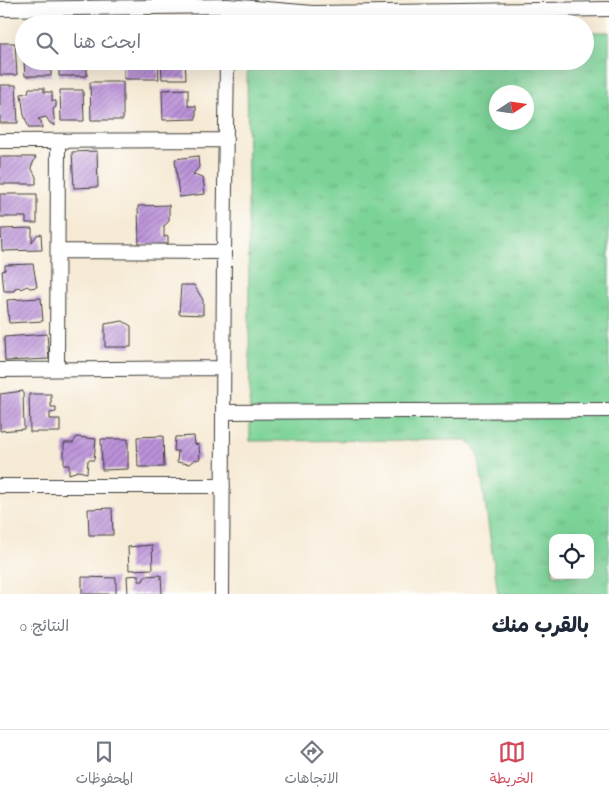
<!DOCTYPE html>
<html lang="ar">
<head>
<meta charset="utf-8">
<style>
	:root { --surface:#fff; --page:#f2f2f3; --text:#1f2937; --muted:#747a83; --line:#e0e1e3; --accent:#d1495b }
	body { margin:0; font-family:"Indie Flower","Playpen Sans Arabic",sans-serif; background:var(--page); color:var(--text); direction:rtl }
	.controls { position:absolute; right:15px; bottom:15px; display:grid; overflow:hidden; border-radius:10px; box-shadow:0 5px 20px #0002 }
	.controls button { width:45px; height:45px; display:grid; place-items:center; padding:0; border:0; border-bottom:1px solid var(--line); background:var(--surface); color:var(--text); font:25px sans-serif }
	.compass { position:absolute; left:489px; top:85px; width:45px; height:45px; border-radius:50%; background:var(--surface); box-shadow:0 5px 20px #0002; rotate:78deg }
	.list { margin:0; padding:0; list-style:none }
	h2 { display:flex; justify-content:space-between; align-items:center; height:65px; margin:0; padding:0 20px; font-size:21px }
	h2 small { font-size:16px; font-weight:400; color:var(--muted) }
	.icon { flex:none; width:28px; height:28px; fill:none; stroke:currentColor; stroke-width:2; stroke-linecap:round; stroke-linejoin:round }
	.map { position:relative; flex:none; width:609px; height:594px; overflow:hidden; direction:ltr }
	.search { position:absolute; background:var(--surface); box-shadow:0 5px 20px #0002; left:15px; right:15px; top:15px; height:55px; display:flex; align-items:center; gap:12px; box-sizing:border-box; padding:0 18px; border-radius:28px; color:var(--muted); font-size:19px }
	.sheet { height:135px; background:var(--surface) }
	nav { display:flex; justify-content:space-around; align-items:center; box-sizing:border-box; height:70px; border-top:1px solid var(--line); background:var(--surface); font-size:14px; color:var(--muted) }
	nav a { display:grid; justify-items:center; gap:2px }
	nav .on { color:var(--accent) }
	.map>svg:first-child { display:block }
	.grass { fill:url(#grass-tufts); stroke:#4c785a; fill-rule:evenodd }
	.building { fill:url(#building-hatch) }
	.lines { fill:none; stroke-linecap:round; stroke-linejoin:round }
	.street-casing { stroke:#3d3b38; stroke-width:16 }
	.street { stroke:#fff; stroke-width:14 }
</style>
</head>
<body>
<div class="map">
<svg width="609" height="594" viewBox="0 0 609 594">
	<defs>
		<pattern id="grass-tufts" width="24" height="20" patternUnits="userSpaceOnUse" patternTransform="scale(1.25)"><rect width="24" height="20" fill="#7cd398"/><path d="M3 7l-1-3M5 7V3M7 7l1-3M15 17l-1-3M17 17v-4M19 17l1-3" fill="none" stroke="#6bb582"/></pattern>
		<pattern id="building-hatch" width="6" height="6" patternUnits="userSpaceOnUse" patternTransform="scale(1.25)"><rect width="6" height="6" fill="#bc93da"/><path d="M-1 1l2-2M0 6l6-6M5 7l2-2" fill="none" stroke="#9877b0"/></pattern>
	</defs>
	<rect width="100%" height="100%" fill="#fdfcf7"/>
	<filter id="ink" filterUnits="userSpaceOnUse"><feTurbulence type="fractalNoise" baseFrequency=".02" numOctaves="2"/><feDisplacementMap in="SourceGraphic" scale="10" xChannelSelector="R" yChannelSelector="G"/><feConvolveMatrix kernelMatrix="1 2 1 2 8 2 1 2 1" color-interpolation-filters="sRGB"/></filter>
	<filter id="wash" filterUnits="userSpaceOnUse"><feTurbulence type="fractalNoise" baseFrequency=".0096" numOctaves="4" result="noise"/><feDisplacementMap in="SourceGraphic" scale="20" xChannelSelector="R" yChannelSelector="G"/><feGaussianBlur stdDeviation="1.12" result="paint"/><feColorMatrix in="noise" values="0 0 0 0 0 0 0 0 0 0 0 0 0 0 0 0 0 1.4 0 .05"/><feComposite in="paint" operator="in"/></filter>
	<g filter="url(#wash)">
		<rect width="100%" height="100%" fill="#f6ead5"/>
		<path class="grass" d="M 585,32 L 609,32 L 609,594 L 498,594 L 478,453 L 467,440 L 250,441 L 247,61 L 585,61 ZM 496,92 L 526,92 L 526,122 L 496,122 ZM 553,538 L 590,538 L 590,575 L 553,575 Z"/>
		<g id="blocks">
			<path class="building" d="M 0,43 L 15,43 L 17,75 L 0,75 Z
				M 24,61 L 51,61 L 51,76 L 25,76 Z
				M 59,61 L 87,61 L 87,76 L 59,76 Z
				M 124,61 L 158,61 L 159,79 L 124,79 Z
				M 161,61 L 185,61 L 186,79 L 162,79 Z
				M 90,82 L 123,82 L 123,120 L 91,120 Z
				M 0,85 L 16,85 L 18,123 L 0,123 Z
				M 29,88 L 44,88 L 44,92 L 52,92 L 52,101 L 56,101 L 56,107 L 53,109 L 55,126 L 50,123 L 46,117 L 38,119 L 41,121 L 42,128 L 29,128 L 24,115 L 21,94 L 28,93 Z
				M 188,89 L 188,106 L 196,106 L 196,119 L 163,120 L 162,90 Z
				M 60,90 L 83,90 L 84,121 L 61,121 Z
				M 97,151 L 98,187 L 74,188 L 72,152 Z
				M 198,156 L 199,167 L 193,174 L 203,177 L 205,194 L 179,197 L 175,159 Z
				M 0,157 L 36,157 L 31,167 L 36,177 L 36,184 L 0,184 Z
				M 0,194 L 37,194 L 37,223 L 26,223 L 26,217 L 0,217 Z
				M 169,205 L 169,221 L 164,226 L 164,237 L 168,236 L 168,244 L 139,245 L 138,206 Z
				M 32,228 L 32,242 L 37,235 L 41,234 L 42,250 L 2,251 L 1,229 Z
				M 33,264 L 37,287 L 30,288 L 27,286 L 21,289 L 19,287 L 15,288 L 14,291 L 4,291 L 2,271 L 5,270 L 5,265 Z
				M 181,285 L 194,285 L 203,300 L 203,315 L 179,314 Z
				M 41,298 L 43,321 L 9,323 L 7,300 Z
				M 123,321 L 131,326 L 131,347 L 105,347 L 105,324 Z
				M 47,334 L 49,359 L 5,361 L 4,337 Z
				M 23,391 L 24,429 L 0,431 L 0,394 Z
				M 29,394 L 51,394 L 51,407 L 56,407 L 56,412 L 50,413 L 50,419 L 60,419 L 60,432 L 30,432 Z
				M 163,436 L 164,467 L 138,467 L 137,437 Z
				M 194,436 L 195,444 L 199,445 L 200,459 L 194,460 L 189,464 L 177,462 L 178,451 L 174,451 L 175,437 Z
				M 77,437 L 96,439 L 94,460 L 88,460 L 87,473 L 78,471 L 69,474 L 69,465 L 64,465 L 64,443 L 73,443 Z
				M 101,439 L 128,439 L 128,469 L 102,470 Z
				M 112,508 L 113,535 L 89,535 L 88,509 Z
				M 152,545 L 153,569 L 129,570 L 128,547 Z
				M 139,575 L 139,581 L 143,581 L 145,576 L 161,575 L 162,594 L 128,594 L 127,576 Z
				M 82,577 L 116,578 L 116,594 L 82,594 Z"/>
		</g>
	</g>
	<g filter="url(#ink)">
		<use href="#blocks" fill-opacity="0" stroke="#3d3b38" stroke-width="1"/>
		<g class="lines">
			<g class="street-casing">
				<path id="street" d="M 0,9 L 228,6 L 313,13 L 609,9
					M 228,24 L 228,6
					M 0,141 L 225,140
					M 58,251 L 224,252
					M 57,369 L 58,141
					M 0,370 L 223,368
					M 223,412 L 609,410
					M 0,486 L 223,486
					M 222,594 L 224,252 L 227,61"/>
			</g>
			<use href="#street" class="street"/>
		</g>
	</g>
</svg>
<div class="controls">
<button><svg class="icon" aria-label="locate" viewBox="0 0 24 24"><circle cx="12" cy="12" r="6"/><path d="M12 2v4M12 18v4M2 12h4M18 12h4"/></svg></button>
</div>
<svg class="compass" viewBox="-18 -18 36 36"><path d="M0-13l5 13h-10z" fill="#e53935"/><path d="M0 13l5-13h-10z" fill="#747a83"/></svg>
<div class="search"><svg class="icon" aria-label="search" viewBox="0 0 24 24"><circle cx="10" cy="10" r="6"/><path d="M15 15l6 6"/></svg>ابحث هنا</div>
</div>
<section class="sheet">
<h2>بالقرب منك<small>النتائج: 0</small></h2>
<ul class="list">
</ul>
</section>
<nav>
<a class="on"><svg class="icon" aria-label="map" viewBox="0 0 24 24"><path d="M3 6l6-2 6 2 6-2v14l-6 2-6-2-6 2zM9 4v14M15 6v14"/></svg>الخريطة</a>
<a><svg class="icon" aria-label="directions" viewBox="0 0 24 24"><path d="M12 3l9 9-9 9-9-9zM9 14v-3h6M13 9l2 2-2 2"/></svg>الاتجاهات</a>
<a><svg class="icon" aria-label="saved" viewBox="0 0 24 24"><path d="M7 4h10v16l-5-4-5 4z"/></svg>المحفوظات</a>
</nav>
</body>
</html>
